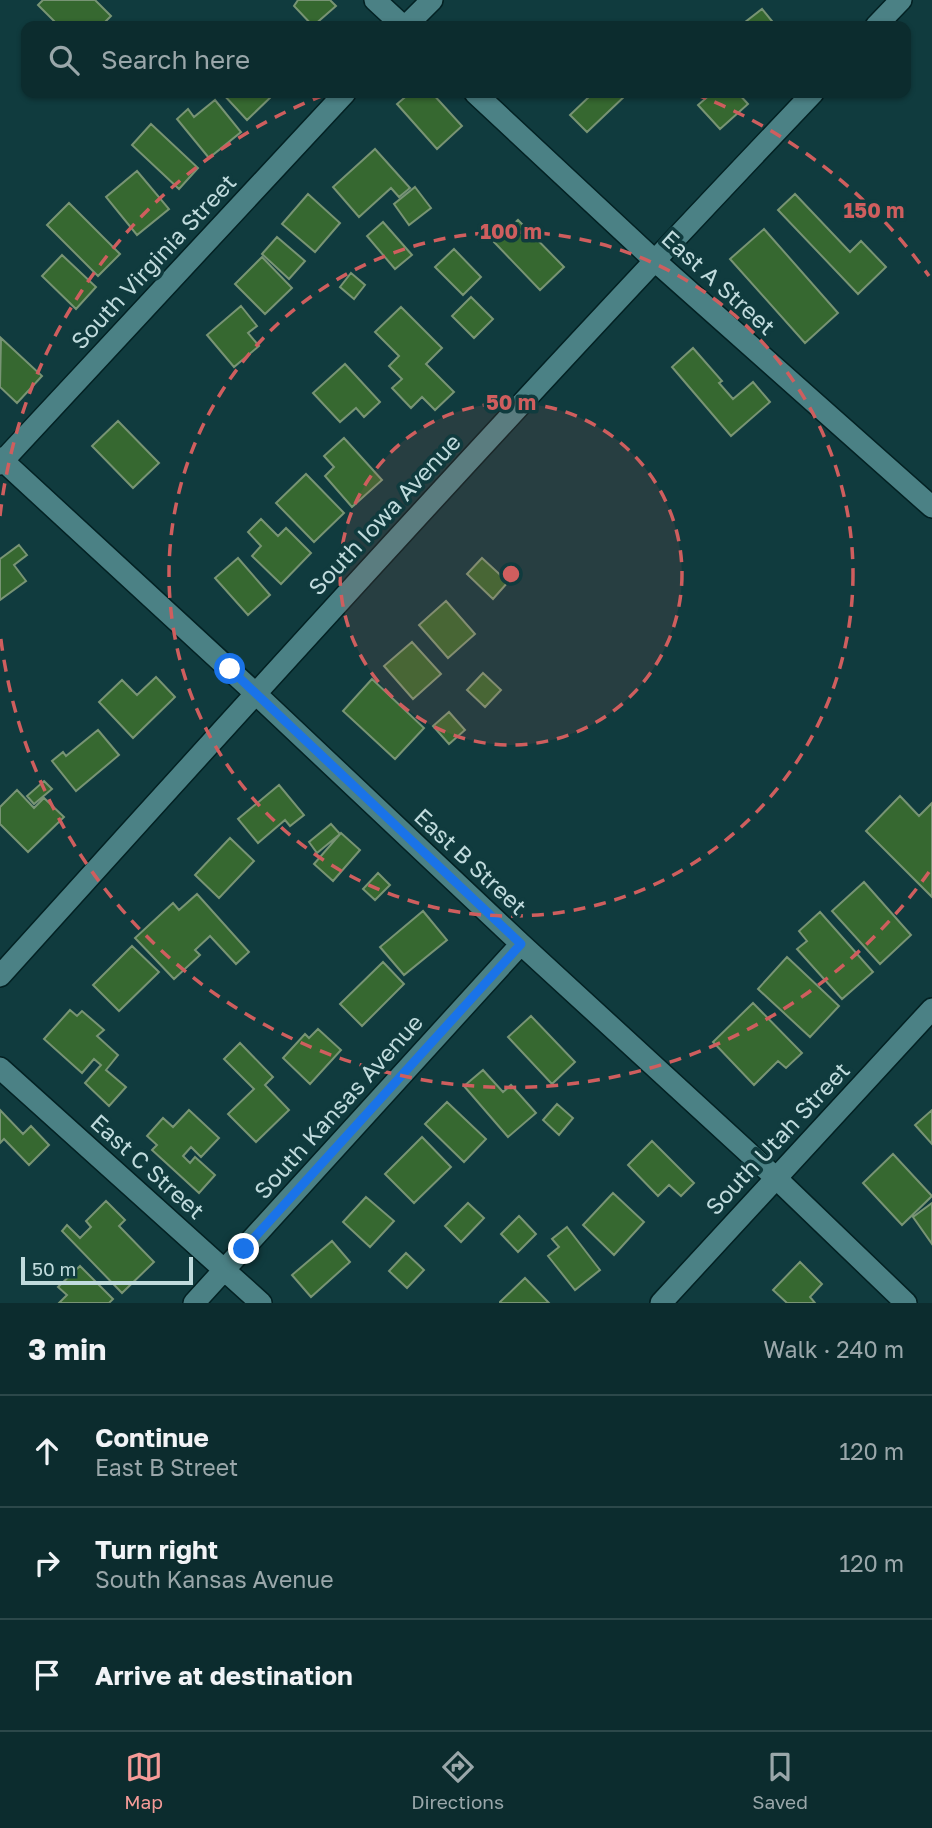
<!DOCTYPE html>
<html lang="en">
<head>
<meta charset="utf-8">
<style>
	:root { --surface:#0c2c2e; --page:#1a383a; --text:#f1f3f6; --muted:#9aa7aa; --line:#2c484a; --accent:#f59b98 }
	body { margin:0; font-family:"Golos Text",sans-serif; background:var(--page); color:var(--text) }
	.scale { position:absolute; left:21px; bottom:18px; width:172px; box-sizing:border-box; padding-left:7px; border:4px solid #c0dbdd; border-top:0; font-size:19px; line-height:24px; white-space:nowrap; color:#c0dbdd; -webkit-text-stroke:5px #103b3e; paint-order:stroke }
	.stop { position:absolute; width:21px; height:21px; margin:-16px; border:5px solid #1a73e8; border-radius:50%; background:#fff }
	.stop.end { background:#1a73e8; border-color:#fff; box-shadow:0 2px 7px #0008 }
	.list { margin:0; padding:0; list-style:none }
	h2 { display:flex; justify-content:space-between; align-items:center; height:91px; margin:0; padding:0 28px; font-size:30px }
	h2 small { font-size:23px; font-weight:400; color:var(--muted) }
	.list li { display:grid; grid-template-columns:46px 1fr auto; gap:21px; align-items:center; box-sizing:border-box; height:112px; padding:0 28px; border-top:2px solid var(--line) }
	.list b { display:block; font-size:26px; white-space:nowrap }
	.list p { margin:0; font-size:23px; white-space:nowrap; color:var(--muted) }
	.list em { font-size:23px; font-style:normal; color:var(--muted) }
	.icon { flex:none; width:38px; height:38px; fill:none; stroke:currentColor; stroke-width:2; stroke-linecap:round; stroke-linejoin:round }
	.map { position:relative; flex:none; width:932px; height:1303px; overflow:hidden }
	.search { position:absolute; background:var(--surface); box-shadow:0 2px 5px #0004; left:21px; right:21px; top:21px; height:77px; display:flex; align-items:center; gap:18px; box-sizing:border-box; padding:0 24px; border-radius:14px; color:var(--muted); font-size:26px }
	.sheet { height:427px; background:var(--surface) }
	nav { display:flex; justify-content:space-around; align-items:center; box-sizing:border-box; height:98px; border-top:2px solid var(--line); background:var(--surface); font-size:19px; color:var(--muted) }
	nav a { display:grid; justify-items:center; gap:4px }
	nav .on { color:var(--accent) }
	.map>svg:first-child { display:block }
	.building { fill:#366830; stroke:#789474; stroke-width:2 }
	.lines { fill:none; stroke-linecap:round; stroke-linejoin:round }
	.street-casing { stroke:#032123; stroke-width:24 }
	.street { stroke:#4b8185; stroke-width:21 }
	.route { stroke:#1a73e8; stroke-width:9 }
	.ring { fill:none; stroke:#cf5e5e; stroke-width:3.5; stroke-dasharray:12 9 }
	.labels { text-anchor:middle; dominant-baseline:central; stroke-width:7; stroke-linejoin:round; paint-order:stroke }
	.street-label { font-size:23px; fill:#c0dbdd; stroke:#103b3e }
	.centre { fill:#cf5e5e; stroke:#103b3e; stroke-width:3.5 }
	.ring-label { font-size:21px; text-anchor:middle; font-weight:bold; fill:#cf5e5e; stroke:#103b3e; stroke-width:7; stroke-linejoin:round; paint-order:stroke }
</style>
</head>
<body>
<div class="map">
<svg width="932" height="1303" viewBox="0 0 932 1303">
	<rect width="100%" height="100%" fill="#103b3e"/>
	<path class="building" d="M 43,0 L 95,0 L 111,16 L 101,26 L 59,26 L 38,5 Z
		M 298,0 L 330,0 L 336,6 L 313,26 L 294,6 Z
		M 762,9 L 776,26 L 740,26 Z
		M 222,93 L 275,93 L 247,120 Z
		M 410,93 L 432,93 L 462,126 L 437,149 L 397,104 Z
		M 593,93 L 628,93 L 587,132 L 570,115 Z
		M 712,93 L 738,93 L 748,104 L 720,129 L 698,105 Z
		M 215,100 L 241,132 L 209,158 L 177,119 L 188,109 L 194,117 Z
		M 151,124 L 198,168 L 179,189 L 132,145 Z
		M 375,149 L 410,188 L 399,197 L 391,188 L 359,217 L 333,187 Z
		M 137,171 L 169,209 L 137,235 L 106,197 Z
		M 415,187 L 431,208 L 409,225 L 394,204 Z
		M 308,194 L 340,223 L 315,252 L 282,224 Z
		M 795,194 L 850,252 L 861,241 L 886,267 L 858,294 L 778,210 Z
		M 69,203 L 120,254 L 98,276 L 47,225 Z
		M 518,220 L 564,267 L 540,290 L 494,242 Z
		M 383,222 L 412,255 L 395,269 L 367,236 Z
		M 764,229 L 838,313 L 805,343 L 730,259 Z
		M 277,237 L 305,261 L 289,279 L 262,254 Z
		M 454,249 L 481,277 L 463,295 L 435,267 Z
		M 62,255 L 96,287 L 76,309 L 42,276 Z
		M 262,257 L 292,288 L 265,314 L 235,284 Z
		M 351,273 L 365,285 L 354,299 L 340,287 Z
		M 471,297 L 493,319 L 474,338 L 452,316 Z
		M 241,306 L 257,326 L 248,333 L 259,346 L 234,367 L 207,335 Z
		M 401,307 L 442,348 L 426,364 L 454,392 L 435,410 L 422,397 L 411,408 L 392,388 L 402,379 L 389,366 L 399,356 L 375,332 Z
		M 1,338 L 42,376 L 17,403 L 0,387 Z
		M 693,348 L 722,381 L 719,383 L 733,399 L 753,382 L 770,402 L 731,436 L 672,367 Z
		M 345,364 L 380,402 L 364,417 L 356,408 L 340,422 L 313,393 Z
		M 118,421 L 159,463 L 133,488 L 92,446 Z
		M 344,438 L 382,480 L 352,507 L 325,476 L 334,467 L 324,456 Z
		M 306,474 L 344,513 L 314,542 L 276,503 Z
		M 261,519 L 278,536 L 286,528 L 311,553 L 281,584 L 252,556 L 261,546 L 248,532 Z
		M 19,545 L 27,555 L 14,565 L 26,581 L 0,600 L 0,559 Z
		M 238,558 L 270,595 L 248,615 L 215,578 Z
		M 482,558 L 508,582 L 493,599 L 467,574 Z
		M 446,601 L 475,634 L 448,658 L 419,625 Z
		M 412,642 L 441,674 L 413,699 L 384,666 Z
		M 483,673 L 501,690 L 485,707 L 467,690 Z
		M 156,677 L 175,697 L 133,738 L 99,702 L 122,680 L 137,695 Z
		M 372,679 L 424,728 L 395,759 L 343,711 Z
		M 449,712 L 465,730 L 449,744 L 433,726 Z
		M 98,730 L 119,755 L 76,791 L 52,761 L 63,752 L 66,756 Z
		M 44,781 L 52,789 L 34,804 L 27,796 Z
		M 279,785 L 304,815 L 290,826 L 285,820 L 258,843 L 238,819 Z
		M 17,790 L 34,808 L 44,798 L 64,817 L 28,852 L 0,824 L 0,807 Z
		M 900,796 L 919,816 L 932,803 L 932,897 L 866,831 Z
		M 331,824 L 340,834 L 317,853 L 309,842 Z
		M 341,833 L 360,850 L 333,881 L 314,864 Z
		M 230,838 L 254,861 L 219,898 L 195,875 Z
		M 378,873 L 390,885 L 375,900 L 363,889 Z
		M 864,882 L 911,935 L 880,964 L 832,911 Z
		M 197,894 L 249,952 L 236,964 L 210,936 L 195,950 L 200,955 L 174,979 L 135,938 L 173,903 L 179,910 Z
		M 423,911 L 447,940 L 404,975 L 380,947 Z
		M 820,912 L 873,972 L 842,999 L 797,949 L 807,941 L 799,931 Z
		M 132,946 L 159,972 L 119,1011 L 93,985 Z
		M 787,957 L 839,1006 L 810,1037 L 758,989 Z
		M 383,962 L 404,984 L 362,1026 L 340,1004 Z
		M 753,1003 L 802,1053 L 786,1068 L 778,1061 L 754,1085 L 713,1042 Z
		M 70,1010 L 77,1016 L 82,1011 L 104,1030 L 97,1036 L 118,1055 L 106,1070 L 126,1087 L 109,1106 L 85,1083 L 101,1065 L 94,1059 L 82,1073 L 44,1039 Z
		M 531,1016 L 575,1062 L 552,1084 L 508,1037 Z
		M 318,1029 L 341,1050 L 310,1084 L 283,1058 L 305,1034 L 309,1038 Z
		M 240,1043 L 273,1077 L 265,1085 L 289,1110 L 256,1142 L 228,1114 L 254,1089 L 224,1059 Z
		M 483,1070 L 503,1092 L 511,1085 L 536,1113 L 508,1137 L 464,1086 Z
		M 447,1102 L 486,1139 L 464,1162 L 425,1124 Z
		M 557,1104 L 573,1118 L 559,1135 L 543,1120 Z
		M 0,1110 L 23,1134 L 31,1126 L 49,1145 L 29,1165 L 4,1139 L 0,1143 Z
		M 189,1110 L 219,1138 L 201,1157 L 191,1147 L 183,1156 L 190,1163 L 195,1157 L 215,1175 L 199,1193 L 152,1150 L 157,1145 L 147,1136 L 163,1118 L 173,1127 Z
		M 932,1110 L 932,1144 L 915,1125 Z
		M 422,1137 L 451,1167 L 414,1203 L 385,1174 Z
		M 652,1141 L 694,1183 L 681,1196 L 669,1185 L 658,1196 L 628,1165 Z
		M 893,1154 L 932,1196 L 902,1225 L 863,1183 Z
		M 613,1193 L 644,1222 L 614,1255 L 583,1225 Z
		M 366,1197 L 394,1221 L 370,1247 L 343,1222 Z
		M 106,1201 L 125,1220 L 119,1226 L 154,1262 L 122,1293 L 62,1231 L 67,1225 L 80,1238 L 91,1227 L 86,1221 Z
		M 468,1203 L 484,1218 L 461,1242 L 445,1226 Z
		M 932,1203 L 932,1244 L 913,1217 Z
		M 519,1216 L 536,1234 L 518,1252 L 501,1234 Z
		M 567,1227 L 600,1270 L 575,1290 L 548,1256 L 559,1247 L 552,1239 Z
		M 332,1241 L 350,1262 L 311,1297 L 292,1275 Z
		M 406,1253 L 424,1270 L 407,1288 L 389,1271 Z
		M 800,1262 L 822,1284 L 810,1297 L 815,1303 L 787,1303 L 773,1290 Z
		M 80,1266 L 113,1299 L 109,1303 L 59,1303 L 67,1295 L 58,1287 Z
		M 525,1278 L 549,1303 L 500,1303 L 500,1302 Z"/>
	<g class="lines">
		<g class="street-casing">
			<path id="street" d="M 375,0 L 403,26
				M 406,26 L 432,0
				M 876,26 L 901,0
				M 475,93 L 654,260 L 932,507
				M 0,458 L 255,693 L 521,944 L 776,1178 L 906,1303
				M 0,464 L 345,93
				M 0,976 C 268,679 537,383 813,93
				M 0,1068 L 261,1303
				M 194,1303 L 521,944
				M 661,1303 L 932,1009"/>
		</g>
		<use href="#street" class="street"/>
	</g>
	<g class="lines">
		<path class="route" d="M 230,669 L 521,944 L 244,1249"/>
	</g>
	<circle cx="511" cy="574" r="171" fill="#cf5e5e" fill-opacity=".12"/>
	<g class="ring">
		<circle cx="511" cy="574" r="171"/>
		<circle cx="511" cy="574" r="342"/>
		<path d="M929 872A514 514 0 0 1 0 632M0 516A514 514 0 0 1 327 94M695 94A514 514 0 0 1 929 276"/>
	</g>
	<g class="labels">
		<g class="street-label">
			<text transform="translate(153 261) rotate(-47)">South Virginia Street</text>
			<text transform="translate(719 282) rotate(42)">East A Street</text>
			<text transform="translate(384 514) rotate(-47)">South Iowa Avenue</text>
			<text transform="translate(471 861) rotate(43)">East B Street</text>
			<text transform="translate(338 1106) rotate(-48)">South Kansas Avenue</text>
			<text transform="translate(777 1138) rotate(-47)">South Utah Street</text>
			<text transform="translate(148 1166) rotate(42)">East C Street</text>
		</g>
	</g>
	<circle cx="511" cy="574" r="10" class="centre"/>
	<g class="ring-label">
		<text x="874" y="218">150 m</text>
		<text x="511" y="239">100 m</text>
		<text x="511" y="410">50 m</text>
	</g>
</svg>
<div class="scale">50 m</div>
<div class="stop" style="left:230px;top:669px"></div>
<div class="stop end" style="left:244px;top:1249px"></div>
<div class="search"><svg class="icon" aria-label="search" viewBox="0 0 24 24"><circle cx="10" cy="10" r="6"/><path d="M15 15l6 6"/></svg>Search here</div>
</div>
<section class="sheet">
<h2>3 min<small>Walk · 240 m</small></h2>
<ul class="list">
<li><svg class="icon" aria-label="ahead" viewBox="0 0 24 24"><path d="M12 20V5M6 11l6-6 6 6"/></svg><div><b>Continue</b><p>East B Street</p></div><em>120 m</em></li>
<li><svg class="icon" aria-label="right" viewBox="0 0 24 24"><path d="M7 20v-9h11M14 6l5 5-5 5"/></svg><div><b>Turn right</b><p>South Kansas Avenue</p></div><em>120 m</em></li>
<li><svg class="icon" aria-label="arrive" viewBox="0 0 24 24"><path d="M6 21V4h12l-3 4 3 4H6"/></svg><div><b>Arrive at destination</b></div></li>
</ul>
</section>
<nav>
<a class="on"><svg class="icon" aria-label="map" viewBox="0 0 24 24"><path d="M3 6l6-2 6 2 6-2v14l-6 2-6-2-6 2zM9 4v14M15 6v14"/></svg>Map</a>
<a><svg class="icon" aria-label="directions" viewBox="0 0 24 24"><path d="M12 3l9 9-9 9-9-9zM9 14v-3h6M13 9l2 2-2 2"/></svg>Directions</a>
<a><svg class="icon" aria-label="saved" viewBox="0 0 24 24"><path d="M7 4h10v16l-5-4-5 4z"/></svg>Saved</a>
</nav>
</body>
</html>
